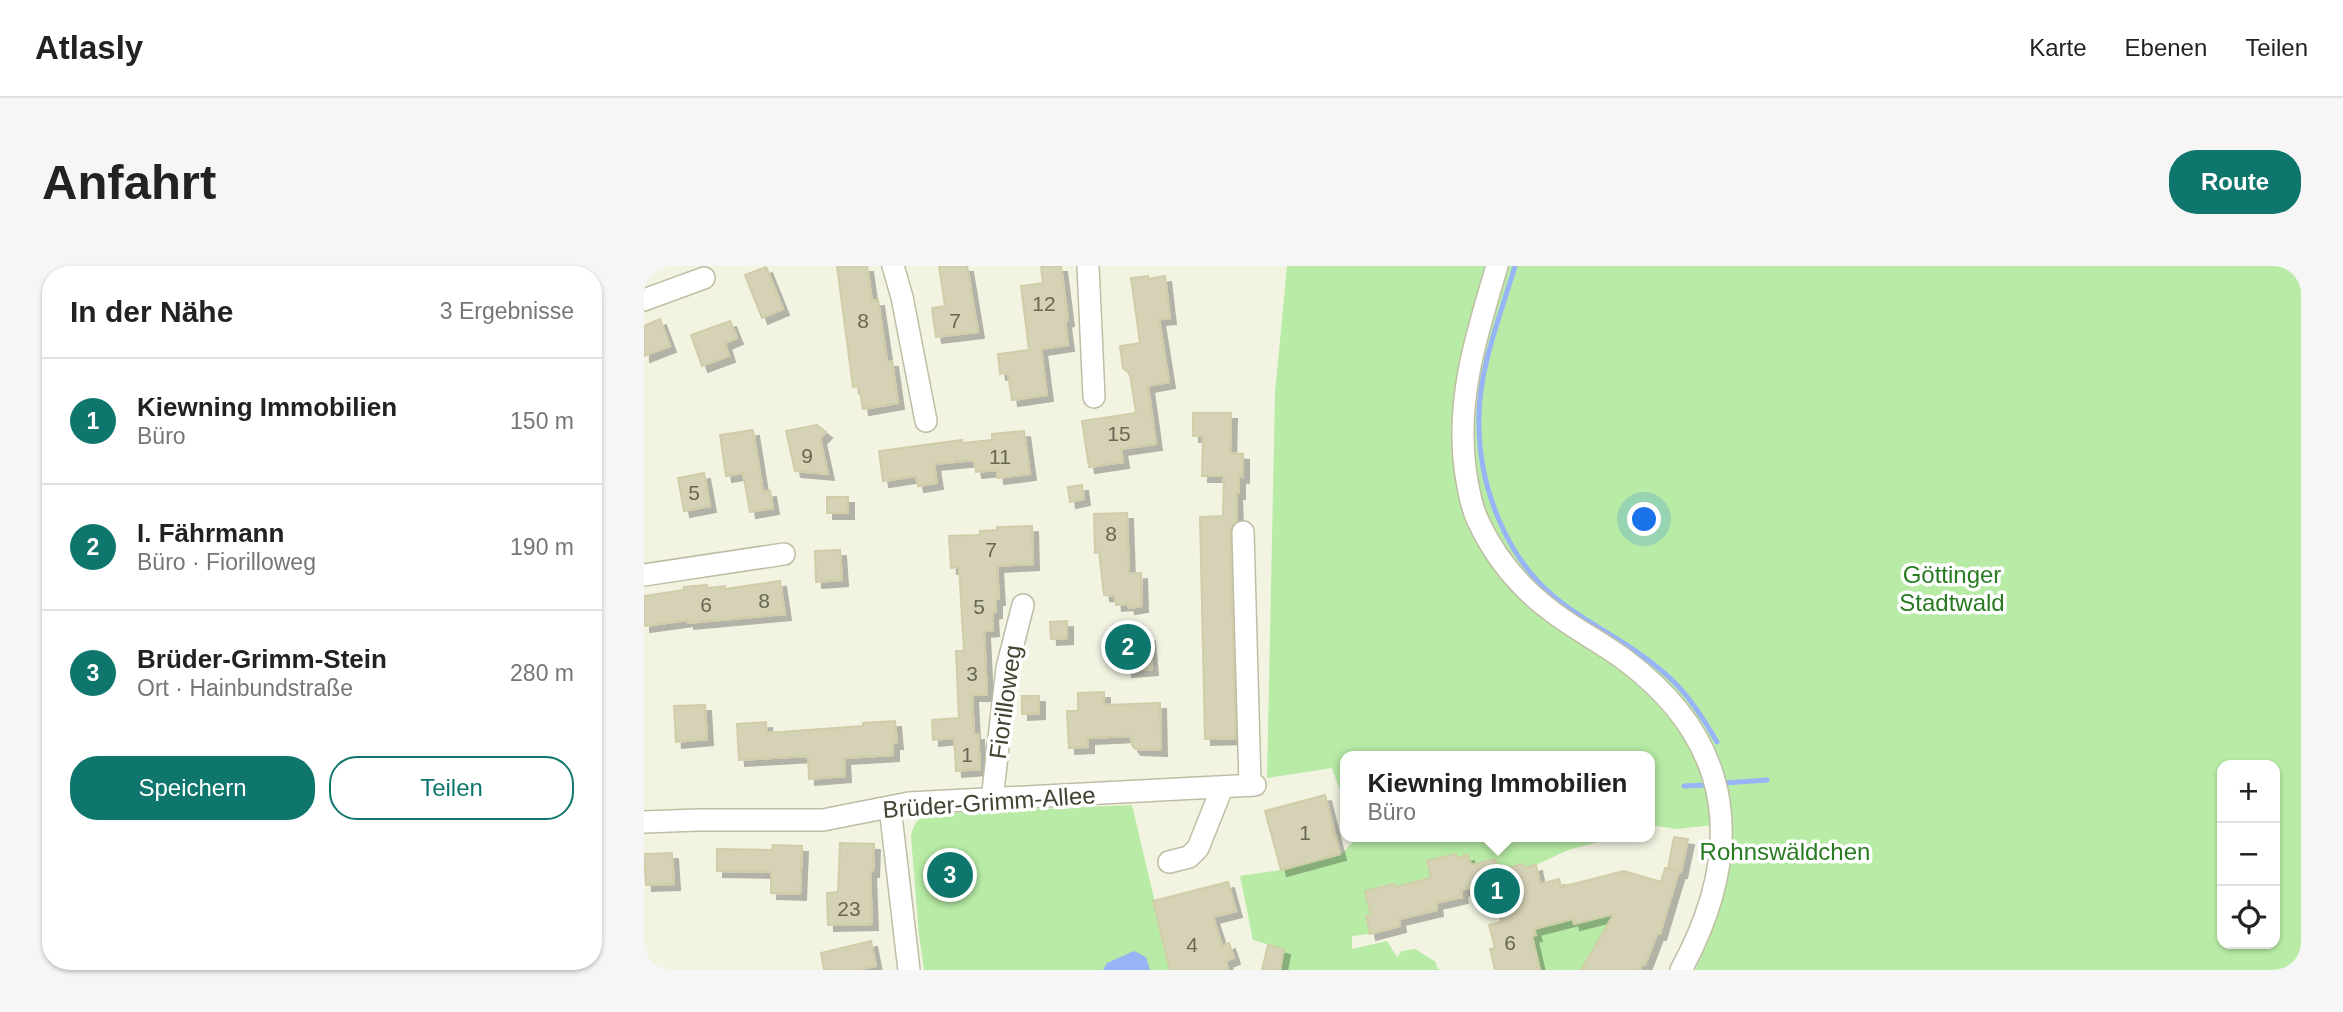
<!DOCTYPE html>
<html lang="de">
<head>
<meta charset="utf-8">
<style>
	:root { --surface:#fff; --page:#f6f6f6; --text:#222; --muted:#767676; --line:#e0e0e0; --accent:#0f766e }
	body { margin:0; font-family:Arial,sans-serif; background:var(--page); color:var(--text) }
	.controls { position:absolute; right:21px; bottom:21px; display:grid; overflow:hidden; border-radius:14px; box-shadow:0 2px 5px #0004 }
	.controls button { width:63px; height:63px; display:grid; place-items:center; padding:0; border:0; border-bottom:2px solid var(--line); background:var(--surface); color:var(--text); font:35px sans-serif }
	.you { position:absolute; left:1001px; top:254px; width:24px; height:24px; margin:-18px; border:5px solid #fff; border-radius:50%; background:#1a73e8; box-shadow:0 0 0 10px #1a73e833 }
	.badge { display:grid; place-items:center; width:46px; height:46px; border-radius:50%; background:var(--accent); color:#fff; font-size:23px; font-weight:700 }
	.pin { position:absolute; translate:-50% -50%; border:4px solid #fff; box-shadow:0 2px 7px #0006 }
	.popup { position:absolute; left:696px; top:485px; width:315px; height:91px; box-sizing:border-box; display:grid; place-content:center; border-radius:14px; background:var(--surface); filter:drop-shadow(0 2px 5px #0005); font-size:23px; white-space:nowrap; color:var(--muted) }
	.popup b { font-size:26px; color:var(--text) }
	.popup::after { content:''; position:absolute; left:50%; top:100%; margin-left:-14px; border:14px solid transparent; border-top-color:var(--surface) }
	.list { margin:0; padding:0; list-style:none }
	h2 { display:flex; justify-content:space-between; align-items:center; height:91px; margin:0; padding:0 28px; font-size:30px }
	h2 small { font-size:23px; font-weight:400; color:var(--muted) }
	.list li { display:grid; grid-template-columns:46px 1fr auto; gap:21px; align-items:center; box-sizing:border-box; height:126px; padding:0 28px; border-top:2px solid var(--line) }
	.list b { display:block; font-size:26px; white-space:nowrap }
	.list p { margin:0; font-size:23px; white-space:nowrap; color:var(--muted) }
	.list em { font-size:23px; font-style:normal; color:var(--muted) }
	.actions { display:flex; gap:14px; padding:21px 28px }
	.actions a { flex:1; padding:16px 0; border:2px solid var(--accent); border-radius:28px; text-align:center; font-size:24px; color:var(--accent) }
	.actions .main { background:var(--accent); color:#fff }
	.icon { flex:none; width:38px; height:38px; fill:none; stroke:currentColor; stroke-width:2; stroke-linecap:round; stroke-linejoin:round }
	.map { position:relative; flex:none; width:1657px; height:704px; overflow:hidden; border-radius:28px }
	header { display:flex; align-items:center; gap:42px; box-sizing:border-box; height:98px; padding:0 35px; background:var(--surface); border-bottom:2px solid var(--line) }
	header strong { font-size:33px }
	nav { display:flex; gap:38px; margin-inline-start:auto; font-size:24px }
	.intro { display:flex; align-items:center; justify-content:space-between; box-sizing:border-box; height:168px; padding:0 42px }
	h1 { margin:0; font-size:49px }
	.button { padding:18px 32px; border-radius:28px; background:var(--accent); color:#fff; font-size:24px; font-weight:700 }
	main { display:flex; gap:42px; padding:0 42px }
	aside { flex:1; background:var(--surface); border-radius:28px; box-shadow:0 2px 5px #0004 }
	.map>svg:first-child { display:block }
	.green { fill:#b8eca6; fill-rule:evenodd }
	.water { fill:#97b4f7 }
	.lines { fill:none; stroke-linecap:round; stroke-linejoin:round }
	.stream { stroke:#97b4f7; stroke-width:5 }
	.building { fill:#d5d2b6; stroke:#d1cda9; stroke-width:2; filter:url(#shadow) }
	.minor-casing { stroke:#bfbda4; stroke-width:24 }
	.minor { stroke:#fff; stroke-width:21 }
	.labels { text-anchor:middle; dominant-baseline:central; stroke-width:7; stroke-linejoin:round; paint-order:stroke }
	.number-label { font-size:21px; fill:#696753 }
	.park-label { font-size:24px; fill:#297b21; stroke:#fff }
	.street-label { font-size:24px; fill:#454332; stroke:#fff }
</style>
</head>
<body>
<header>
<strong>Atlasly</strong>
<nav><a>Karte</a><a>Ebenen</a><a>Teilen</a></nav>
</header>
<div class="intro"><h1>Anfahrt</h1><a class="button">Route</a></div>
<main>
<aside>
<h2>In der Nähe<small>3 Ergebnisse</small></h2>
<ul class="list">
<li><span class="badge">1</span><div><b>Kiewning Immobilien</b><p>Büro</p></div><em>150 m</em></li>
<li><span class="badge">2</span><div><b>I. Fährmann</b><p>Büro · Fiorilloweg</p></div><em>190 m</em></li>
<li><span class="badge">3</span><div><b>Brüder-Grimm-Stein</b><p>Ort · Hainbundstraße</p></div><em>280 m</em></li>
</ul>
<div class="actions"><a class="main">Speichern</a><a>Teilen</a></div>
</aside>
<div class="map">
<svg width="1657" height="704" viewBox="0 0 1657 704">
	<defs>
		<filter id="shadow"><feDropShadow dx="6" dy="6" stdDeviation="0" flood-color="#0004"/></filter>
	</defs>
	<rect width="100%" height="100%" fill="#f3f3e2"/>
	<path class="green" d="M 643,0 L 1657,0 L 1657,704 L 1051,704 C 1074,656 1083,609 1088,557 L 1033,563 L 1013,560 L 1005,562 L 1005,490 L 701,490 L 701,538 L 688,502 L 623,512 L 631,127 ZM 1578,499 L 1631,499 L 1631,678 L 1578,678 Z
		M 488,539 L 527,704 L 280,704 L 275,669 L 267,571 C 269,559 273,554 282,548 Z
		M 713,571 L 973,571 L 924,584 L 892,599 L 880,602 L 879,598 L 854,604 L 850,593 L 787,613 L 751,621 L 750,618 L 721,625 L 725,643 L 731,642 L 733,647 L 722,650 L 726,668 L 708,670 L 708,683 L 743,675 L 753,691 L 758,685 L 771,683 L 792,696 L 793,702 L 797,704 L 636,704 L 639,683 L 609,674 L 596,610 L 637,604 L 697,589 Z
		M 976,621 L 967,653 L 937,704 L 895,704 L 889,676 L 882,671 L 892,668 L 884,640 L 905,635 L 911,658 L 929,653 L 931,658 L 947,653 Z"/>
	<path class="water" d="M 490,685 L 502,691 L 506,704 L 459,704 L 463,697 Z"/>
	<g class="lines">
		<path class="stream" d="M 871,0 C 857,48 836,99 835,149 C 833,219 863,299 922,340 C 957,365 999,385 1030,416 C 1048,434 1061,455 1073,476
			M 1080,517 L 1123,514
			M 1040,520 L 1062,519"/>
	</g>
	<path class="building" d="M 193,0 L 223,0 L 228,35 L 234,34 L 243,95 L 248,95 L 254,137 L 219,143 L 215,120 L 209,121 Z
		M 295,0 L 323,0 L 334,66 L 292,71 L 288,42 L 301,40 Z
		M 397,0 L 417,0 L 424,54 L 421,55 L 424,79 L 397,83 L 403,129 L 368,134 L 364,107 L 356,108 L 354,88 L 385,84 L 377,20 L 399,17 Z
		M 122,1 L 139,43 L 118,52 L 101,9 Z
		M 504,10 L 504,13 L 521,10 L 526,52 L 515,53 L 525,116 L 504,120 L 512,178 L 477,183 L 479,196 L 445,201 L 438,155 L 492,147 L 486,108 L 479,102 L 476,80 L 496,77 L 487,12 Z
		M 16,53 L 26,80 L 0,90 L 0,60 Z
		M 86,55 L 93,72 L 81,77 L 85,90 L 58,100 L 47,69 Z
		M 549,147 L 587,147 L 586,187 L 599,188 L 599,211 L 595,210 L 595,227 L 592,227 L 593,254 L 588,259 L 586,266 L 592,472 L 561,473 L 556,251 L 579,250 L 580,210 L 558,210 L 559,170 L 549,170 Z
		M 173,159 L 182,166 L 176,172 L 184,208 L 151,205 L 142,165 Z
		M 109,164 L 119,226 L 126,225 L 129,242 L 106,246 L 99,207 L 82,210 L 76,169 Z
		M 380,165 L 386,208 L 354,212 L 353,204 L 332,206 L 330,194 L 290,198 L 293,217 L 274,220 L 272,210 L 239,215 L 235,185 L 318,174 L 318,177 L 348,174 L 348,168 Z
		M 60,207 L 66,240 L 40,245 L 34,212 Z
		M 438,219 L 440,233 L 426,236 L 424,221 Z
		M 183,231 L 204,231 L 204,247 L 183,247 Z
		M 483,247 L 485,308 L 497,307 L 498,340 L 485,342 L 484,338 L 472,339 L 471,330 L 460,329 L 455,286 L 451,287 L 450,248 Z
		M 388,260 L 389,298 L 353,300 L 355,333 L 352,333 L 352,346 L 348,347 L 349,364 L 340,365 L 343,429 L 328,429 L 330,468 L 334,468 L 336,503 L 312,505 L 310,472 L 289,474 L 288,454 L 315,452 L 312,385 L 320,385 L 315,301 L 307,302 L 305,270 L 336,269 L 336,265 L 353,264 L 353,261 Z
		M 196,284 L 198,314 L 172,316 L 171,285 Z
		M 136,315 L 141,348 L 44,357 L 44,354 L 0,360 L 0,330 L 40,324 L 40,321 L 63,319 L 63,322 L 81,320 L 81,323 Z
		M 423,355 L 423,372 L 407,373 L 406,356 Z
		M 505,369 L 508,403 L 482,405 L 479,372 Z
		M 460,426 L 460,439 L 516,437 L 517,484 L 491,483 L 488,479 L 487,470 L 444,472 L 444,481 L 425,482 L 423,445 L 434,445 L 434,427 Z
		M 378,430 L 395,430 L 395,447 L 378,448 Z
		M 61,439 L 63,473 L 32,476 L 30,440 Z
		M 251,455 L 253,477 L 249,477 L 249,489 L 200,492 L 201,510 L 165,513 L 164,490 L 95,494 L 93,458 L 122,456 L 123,467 L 219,460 L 219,457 Z
		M 681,529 L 696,588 L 637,604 L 621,545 Z
		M 1030,571 L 1044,573 L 1037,606 L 1024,602 Z
		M 196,577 L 230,578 L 229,605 L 226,605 L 228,658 L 184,659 L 183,627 L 194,626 Z
		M 129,579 L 158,580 L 156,628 L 127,627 L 127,606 L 73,605 L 73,583 L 128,584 Z
		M 28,587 L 30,618 L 2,619 L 0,588 Z
		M 812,588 L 813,592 L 824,589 L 827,599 L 851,593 L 854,604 L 879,598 L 880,602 L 892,599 L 896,618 L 915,613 L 917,621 L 980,605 L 1017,616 L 1021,602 L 1035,605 L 1016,668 L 1013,668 L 1001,699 L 998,698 L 996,704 L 937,704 L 970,648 L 930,658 L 929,653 L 890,663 L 892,669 L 888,670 L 896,704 L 851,704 L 846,683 L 851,682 L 845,659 L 857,656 L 847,617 L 817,624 L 818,631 L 792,637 L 793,644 L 755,653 L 756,660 L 726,668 L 722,650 L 727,649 L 721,625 L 750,618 L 751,621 L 787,612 L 783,595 Z
		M 584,616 L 592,645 L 569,651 L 578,680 L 585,677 L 590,692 L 582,695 L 584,704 L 526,704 L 509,635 Z
		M 227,675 L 232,700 L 212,704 L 180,704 L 177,687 Z
		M 624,679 L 640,683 L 636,704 L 618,704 Z"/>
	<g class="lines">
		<g class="minor-casing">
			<path id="minor" d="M 249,0 L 258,31 L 282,155
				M 444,0 L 450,131
				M 853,0 C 833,67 812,132 821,202 C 824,221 827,242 836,259 C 852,292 877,322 906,344 C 930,363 957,376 981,394 C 1093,478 1101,586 1037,704
				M 0,34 L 60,12
				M 599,266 L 606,519
				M 0,309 L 140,288
				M 348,534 L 363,402 L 379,339
				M 246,541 L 265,704
				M 0,556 L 54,554 L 179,554 L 265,537 L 611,519
				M 525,596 L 545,591 L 554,582 L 578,522"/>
		</g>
		<use href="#minor" class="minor"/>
	</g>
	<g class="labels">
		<g class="number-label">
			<text x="400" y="37">12</text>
			<text x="219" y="54">8</text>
			<text x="311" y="54">7</text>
			<text x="475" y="167">15</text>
			<text x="163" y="189">9</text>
			<text x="356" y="190">11</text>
			<text x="50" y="226">5</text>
			<text x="467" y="267">8</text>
			<text x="347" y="283">7</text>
			<text x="120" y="334">8</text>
			<text x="62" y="338">6</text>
			<text x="335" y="340">5</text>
			<text x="328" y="407">3</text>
			<text x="323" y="488">1</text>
			<text x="661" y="566">1</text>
			<text x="205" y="642">23</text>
			<text x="866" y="676">6</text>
			<text x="548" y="678">4</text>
		</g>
		<g class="park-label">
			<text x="1308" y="308">Göttinger<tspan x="1308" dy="28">Stadtwald</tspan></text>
			<text x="1141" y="585">Rohnswäldchen</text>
		</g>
		<g class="street-label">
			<text transform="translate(361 436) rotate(-82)">Fiorilloweg</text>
			<text transform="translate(345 536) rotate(-4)">Brüder-Grimm-Allee</text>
		</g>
	</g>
</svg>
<div class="controls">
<button>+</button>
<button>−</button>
<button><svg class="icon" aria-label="locate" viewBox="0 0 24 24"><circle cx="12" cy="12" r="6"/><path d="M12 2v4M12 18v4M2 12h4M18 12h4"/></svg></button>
</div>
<div class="you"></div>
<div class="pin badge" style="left:853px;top:625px">1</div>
<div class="popup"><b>Kiewning Immobilien</b>Büro</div>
<div class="pin badge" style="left:484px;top:381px">2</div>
<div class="pin badge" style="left:306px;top:609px">3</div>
</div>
</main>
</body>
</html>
